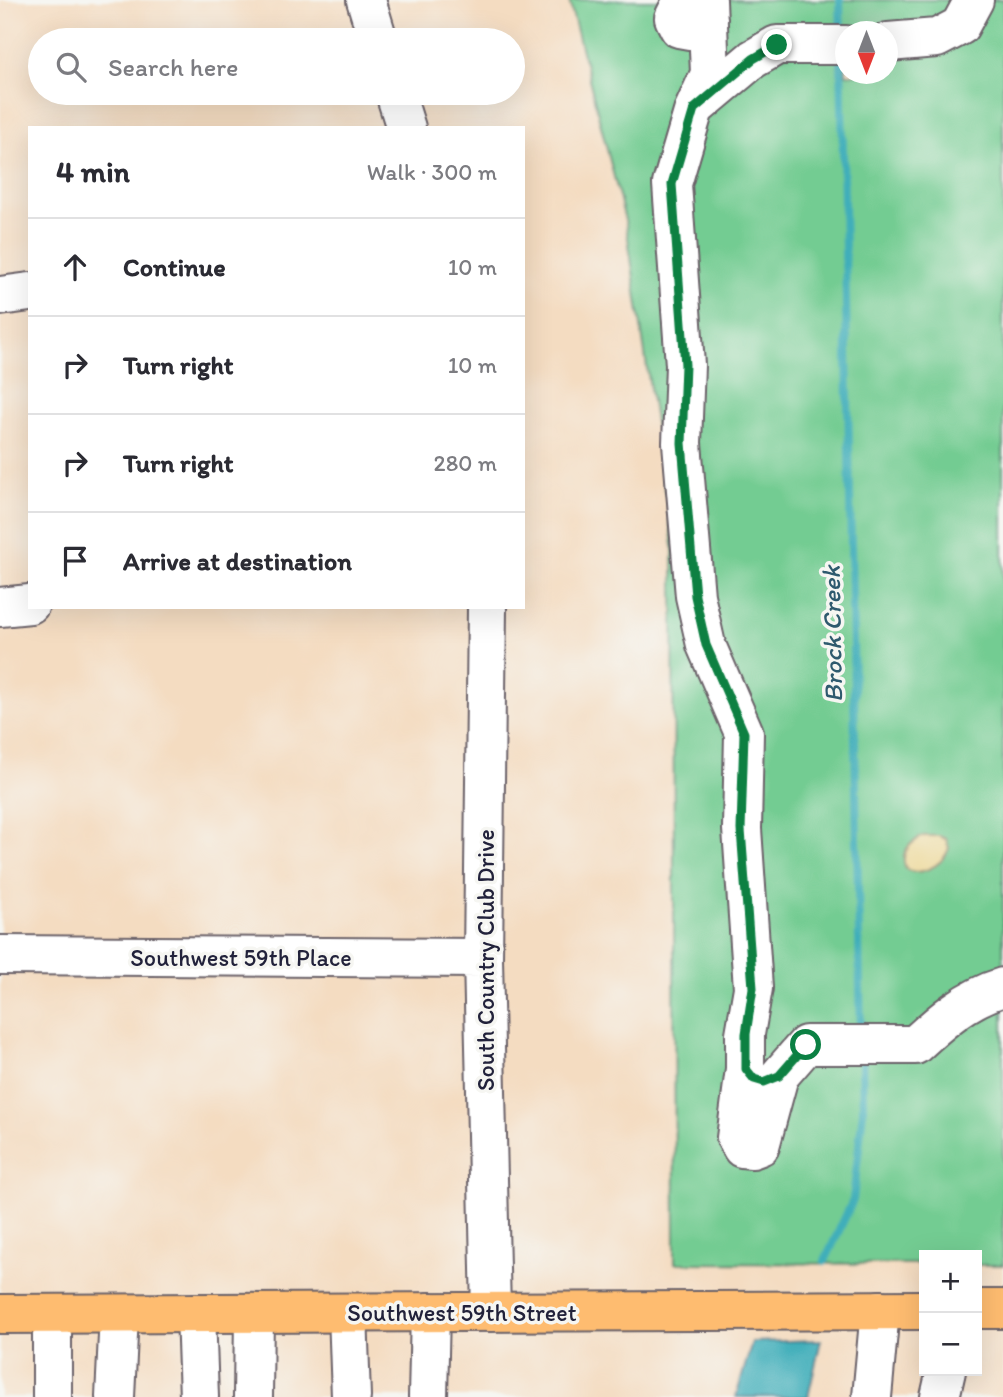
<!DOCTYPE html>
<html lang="en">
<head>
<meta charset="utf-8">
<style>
	:root { --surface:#fff; --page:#f2f2f3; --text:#2b2b33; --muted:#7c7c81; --line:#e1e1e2 }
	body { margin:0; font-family:Itim,sans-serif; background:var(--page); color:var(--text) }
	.controls { position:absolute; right:21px; bottom:21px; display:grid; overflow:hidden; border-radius:0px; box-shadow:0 7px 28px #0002 }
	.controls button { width:63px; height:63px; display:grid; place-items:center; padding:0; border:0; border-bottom:2px solid var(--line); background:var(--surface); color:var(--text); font:35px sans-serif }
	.compass { position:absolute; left:835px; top:21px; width:63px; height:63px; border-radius:50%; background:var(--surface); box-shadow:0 7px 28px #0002; rotate:180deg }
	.stop { position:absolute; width:21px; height:21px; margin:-16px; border:5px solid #0b8043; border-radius:50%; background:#fff }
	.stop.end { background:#0b8043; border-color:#fff; box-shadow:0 2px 7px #0008 }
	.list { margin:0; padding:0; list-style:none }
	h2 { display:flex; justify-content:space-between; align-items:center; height:91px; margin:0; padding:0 28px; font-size:30px }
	h2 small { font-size:23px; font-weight:400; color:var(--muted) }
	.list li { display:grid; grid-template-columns:46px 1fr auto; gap:21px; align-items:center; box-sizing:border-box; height:98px; padding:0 28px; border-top:2px solid var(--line) }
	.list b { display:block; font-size:26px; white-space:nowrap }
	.list em { font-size:23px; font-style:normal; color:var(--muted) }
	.icon { flex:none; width:38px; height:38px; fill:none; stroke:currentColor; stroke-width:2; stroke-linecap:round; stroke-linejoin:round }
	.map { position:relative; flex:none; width:1003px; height:1397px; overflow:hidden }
	.search { position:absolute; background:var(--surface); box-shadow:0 7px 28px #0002; left:28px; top:28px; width:497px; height:77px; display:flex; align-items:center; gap:18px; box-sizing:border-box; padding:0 24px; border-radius:38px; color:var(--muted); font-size:26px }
	.panel { position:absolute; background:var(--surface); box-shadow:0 7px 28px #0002; left:28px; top:126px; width:497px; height:483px; border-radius:0px }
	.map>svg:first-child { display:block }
	.green { fill:#73cc92; stroke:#4a7766; stroke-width:2; fill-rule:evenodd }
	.sand { fill:#eeda9e; stroke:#887e6c; stroke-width:2 }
	.water { fill:#3faeba; stroke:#30687a; stroke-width:2 }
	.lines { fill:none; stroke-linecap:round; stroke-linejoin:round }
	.stream { stroke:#3faeba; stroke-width:8 }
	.minor-casing { stroke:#6c636a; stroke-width:42 }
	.major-casing { stroke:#6c636a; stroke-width:42 }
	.minor { stroke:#fff; stroke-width:38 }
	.major { stroke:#febc70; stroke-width:38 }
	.route { stroke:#0b8043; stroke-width:9 }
	.labels { text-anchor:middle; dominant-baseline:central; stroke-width:7; stroke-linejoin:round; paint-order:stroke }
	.street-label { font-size:24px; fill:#22223b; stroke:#f6f6f2 }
	.water-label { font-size:26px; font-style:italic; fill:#2e5a6e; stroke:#f6f6f2 }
</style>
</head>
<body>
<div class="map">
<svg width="1003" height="1397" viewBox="0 0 1003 1397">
	<rect width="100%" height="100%" fill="#f6f6f2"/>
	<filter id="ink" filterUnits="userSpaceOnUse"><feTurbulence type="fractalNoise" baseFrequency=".0143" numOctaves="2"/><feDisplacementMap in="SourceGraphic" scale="14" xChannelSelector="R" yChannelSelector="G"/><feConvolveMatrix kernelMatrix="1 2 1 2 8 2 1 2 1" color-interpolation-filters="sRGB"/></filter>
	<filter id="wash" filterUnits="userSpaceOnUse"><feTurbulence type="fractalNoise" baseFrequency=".00686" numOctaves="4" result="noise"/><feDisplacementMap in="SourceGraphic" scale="28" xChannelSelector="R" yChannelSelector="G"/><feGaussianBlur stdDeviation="1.57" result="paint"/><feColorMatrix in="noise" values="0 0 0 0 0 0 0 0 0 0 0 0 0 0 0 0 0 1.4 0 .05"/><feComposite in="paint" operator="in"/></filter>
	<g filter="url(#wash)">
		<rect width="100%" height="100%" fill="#f4dcc1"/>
		<path class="green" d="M 569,0 L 1003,0 L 1003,1265 L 977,1265 L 977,1255 L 924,1255 L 924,1264 L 675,1263 L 673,545 L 626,224 ZM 846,32 L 888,32 L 888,74 L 846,74 Z"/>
		<path class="sand" d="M 923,836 L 939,836 L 946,839 L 949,848 C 944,863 929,872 913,872 L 906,869 C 899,853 909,843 923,836 Z"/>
		<path class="water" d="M 821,1340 L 808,1397 L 736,1397 L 752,1342 Z"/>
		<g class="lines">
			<path class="stream" d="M 840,0 L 841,36
				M 841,55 L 861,1036
				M 825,1261 L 853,1200 L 863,1111 L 862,1056"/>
		</g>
	</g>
	<g filter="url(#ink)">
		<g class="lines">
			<g class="minor-casing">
				<path id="minor" d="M 366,0 L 378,40
					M 697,0 L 680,6 L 674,18 L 679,28 L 690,30 L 708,19
					M 707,0 L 710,74 L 694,109 L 672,184 L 685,365 L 682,443 L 695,596 L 706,645 L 744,733 L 742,829 L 753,988 L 745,1034 L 745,1069 L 736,1138 L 742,1148 L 752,1149 L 760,1146 L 779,1076 L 806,1045 L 915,1045 C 942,1020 967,998 1003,987
					M 888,42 L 937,38 L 960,26 L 974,0
					M 395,93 L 406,128
					M 697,106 L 753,59 L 777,45 L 846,45
					M 0,296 L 30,292
					M 0,607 L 30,604
					M 487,607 L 483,958 L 491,1312
					M 0,955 L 483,958
					M 196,1313 L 199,1397
					M 348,1313 L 351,1397
					M 52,1314 L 52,1397
					M 115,1397 L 119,1314
					M 253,1397 L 254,1313
					M 428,1397 L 430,1312
					M 872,1397 L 880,1310
					M 940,1397 L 946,1371"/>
			</g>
			<g class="major-casing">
				<path id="major" d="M 977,1309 L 1003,1309
					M 0,1314 L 924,1310"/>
			</g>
			<use href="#minor" class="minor"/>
			<use href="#major" class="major"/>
		</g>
	</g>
	<g class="lines" filter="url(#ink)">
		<path class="route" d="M 777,45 L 753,59 L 694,109 L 672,184 L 685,365 L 682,443 L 695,596 L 706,645 L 744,733 L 741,830 L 753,988 L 746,1034 L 746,1069 L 754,1079 L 764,1082 L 779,1076 L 806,1045"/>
	</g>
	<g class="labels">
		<g class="street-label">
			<text x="241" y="957">Southwest 59th Place</text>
			<text transform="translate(485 960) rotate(-90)">South Country Club Drive</text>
			<text x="462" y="1312">Southwest 59th Street</text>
		</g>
		<g class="water-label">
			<text transform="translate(832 634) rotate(-91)">Brock Creek</text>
		</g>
	</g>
</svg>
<div class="controls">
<button>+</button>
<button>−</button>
</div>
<svg class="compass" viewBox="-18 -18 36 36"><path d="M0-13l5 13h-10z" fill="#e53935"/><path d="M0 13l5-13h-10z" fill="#7c7c81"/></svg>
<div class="stop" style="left:806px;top:1045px"></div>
<div class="stop end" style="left:777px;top:45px"></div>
<div class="search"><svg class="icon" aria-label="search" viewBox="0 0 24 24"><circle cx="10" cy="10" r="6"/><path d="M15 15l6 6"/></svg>Search here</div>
<section class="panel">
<h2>4 min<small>Walk · 300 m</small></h2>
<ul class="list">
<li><svg class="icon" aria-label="ahead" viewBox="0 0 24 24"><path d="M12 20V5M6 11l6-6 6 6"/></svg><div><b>Continue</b></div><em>10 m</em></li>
<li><svg class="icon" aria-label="right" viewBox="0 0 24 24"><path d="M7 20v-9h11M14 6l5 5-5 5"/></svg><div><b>Turn right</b></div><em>10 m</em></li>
<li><svg class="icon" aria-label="right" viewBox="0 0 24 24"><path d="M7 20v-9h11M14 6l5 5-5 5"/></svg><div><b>Turn right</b></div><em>280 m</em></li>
<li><svg class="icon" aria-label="arrive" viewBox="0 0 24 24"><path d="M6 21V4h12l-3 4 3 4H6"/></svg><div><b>Arrive at destination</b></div></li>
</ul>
</section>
</div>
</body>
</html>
